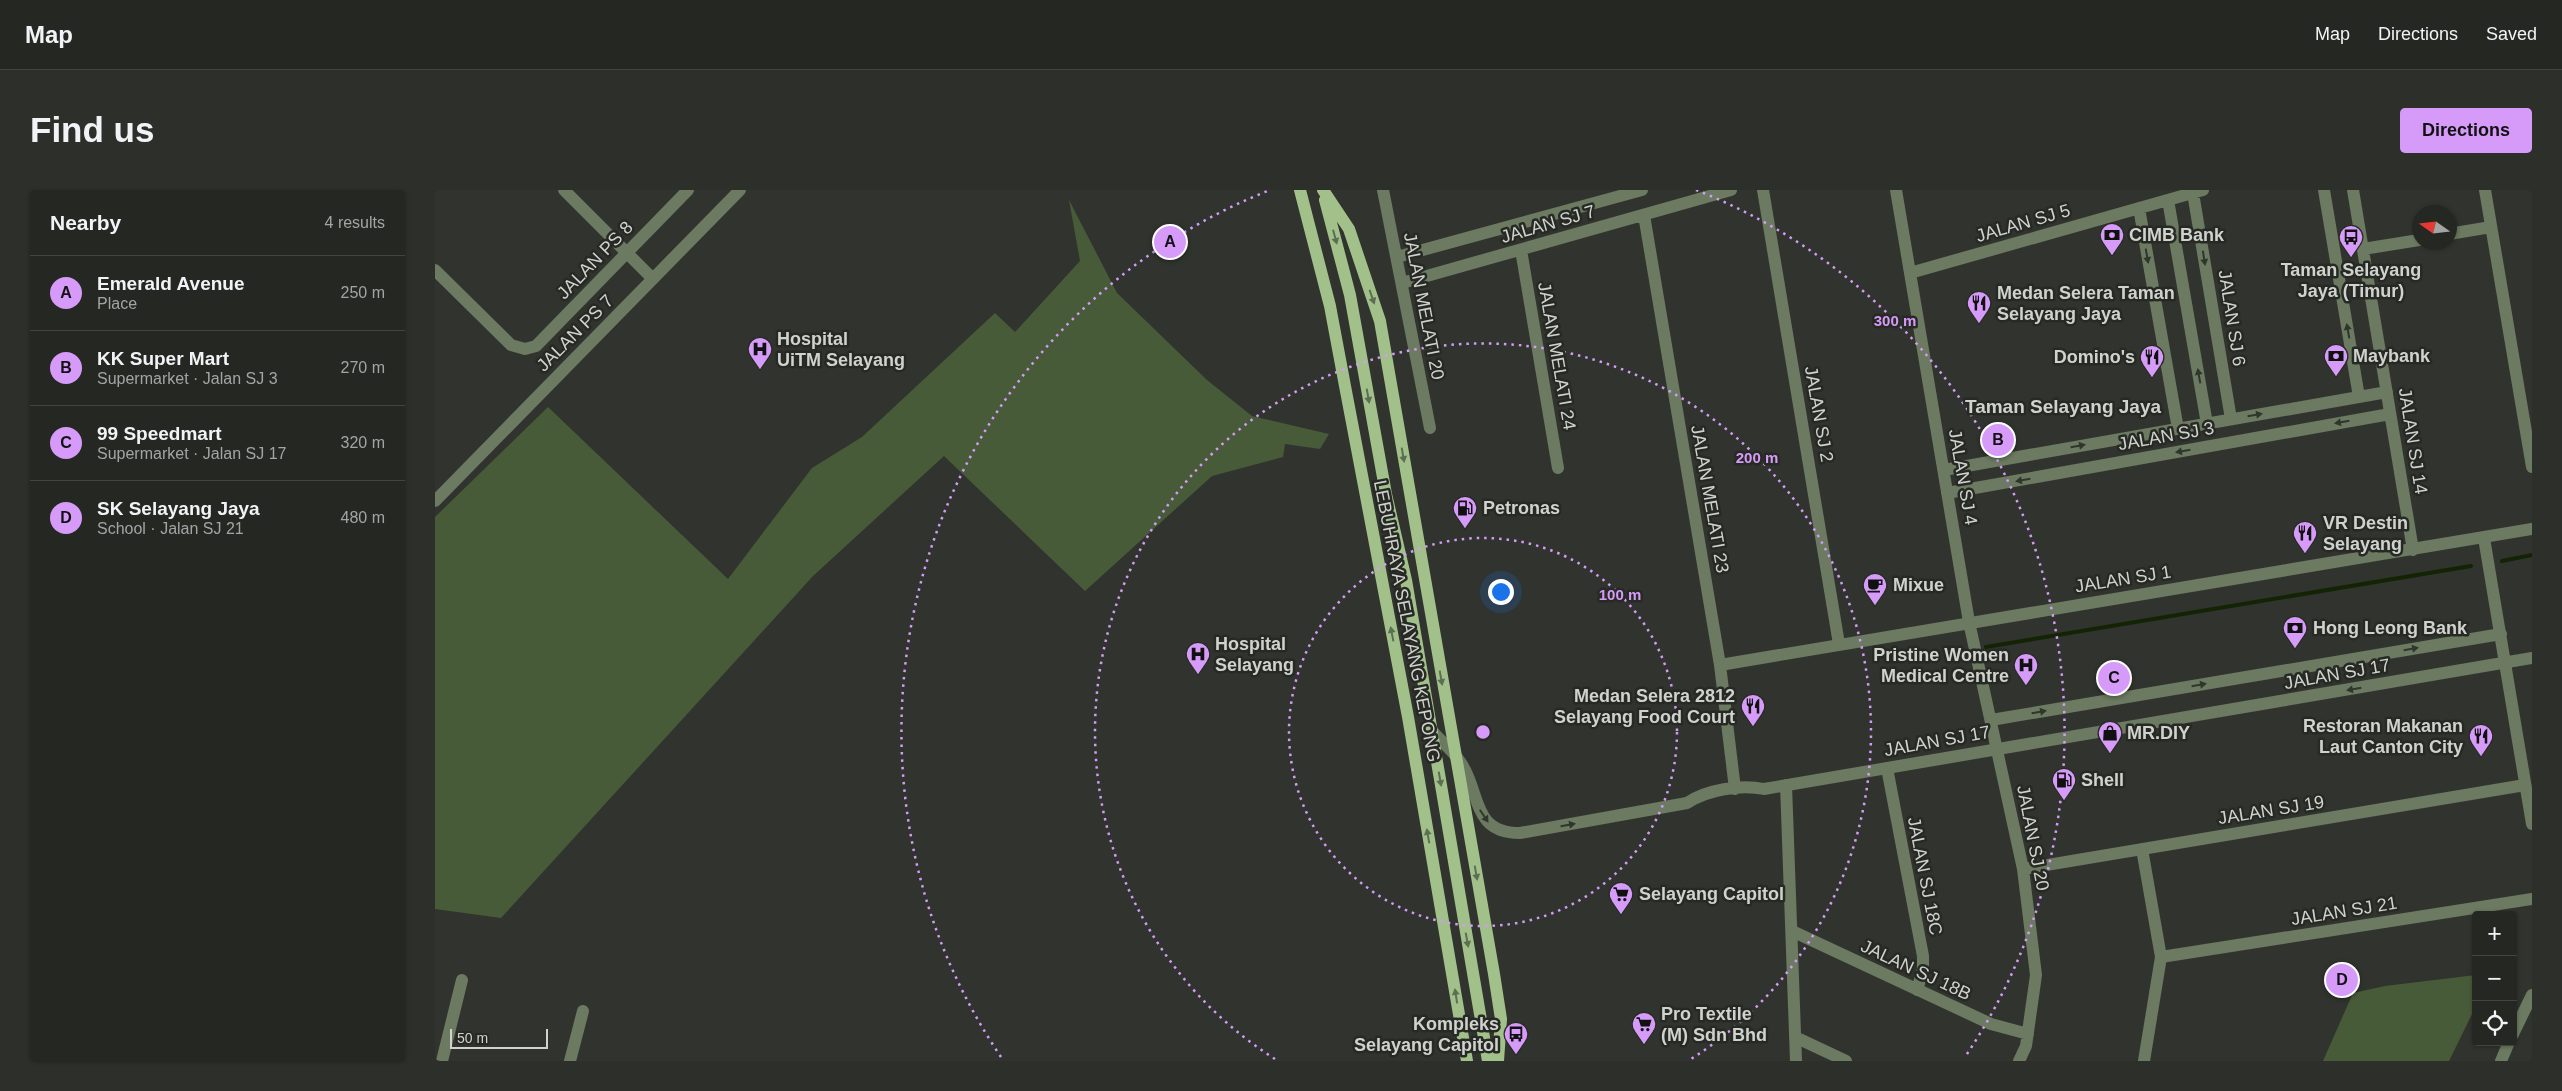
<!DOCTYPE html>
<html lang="en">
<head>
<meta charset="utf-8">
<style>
	:root { --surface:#252722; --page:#2d2f2a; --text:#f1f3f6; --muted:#a3a5a5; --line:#424440; --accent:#d69bf9 }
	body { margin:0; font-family:Arial,sans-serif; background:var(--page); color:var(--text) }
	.controls { position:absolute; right:15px; bottom:15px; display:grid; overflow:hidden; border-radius:5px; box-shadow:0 1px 4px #0004 }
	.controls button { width:45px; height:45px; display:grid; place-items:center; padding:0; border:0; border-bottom:1px solid var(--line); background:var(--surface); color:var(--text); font:25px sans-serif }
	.compass { position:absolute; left:1977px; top:15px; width:45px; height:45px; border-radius:50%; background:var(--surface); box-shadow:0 1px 4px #0004; rotate:284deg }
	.scale { position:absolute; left:15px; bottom:12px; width:98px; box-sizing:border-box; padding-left:5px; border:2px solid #d0d2ce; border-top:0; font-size:14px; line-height:18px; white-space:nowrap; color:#d0d2ce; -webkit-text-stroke:4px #272a24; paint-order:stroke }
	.you { position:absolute; left:1065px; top:401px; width:18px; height:18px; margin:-12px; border:4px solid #fff; border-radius:50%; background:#1a73e8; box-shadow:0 0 0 8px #1a73e833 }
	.badge { display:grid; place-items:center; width:32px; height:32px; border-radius:50%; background:var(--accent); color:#111; font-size:16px; font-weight:700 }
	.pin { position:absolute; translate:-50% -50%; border:2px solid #fff; box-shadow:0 1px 5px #0006 }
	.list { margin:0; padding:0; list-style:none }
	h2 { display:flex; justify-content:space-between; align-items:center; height:65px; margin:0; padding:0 20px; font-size:21px }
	h2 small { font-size:16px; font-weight:400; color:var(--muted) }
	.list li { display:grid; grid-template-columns:32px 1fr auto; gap:15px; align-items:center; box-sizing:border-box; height:75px; padding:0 20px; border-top:1px solid var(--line) }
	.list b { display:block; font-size:19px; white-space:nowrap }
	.list p { margin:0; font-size:16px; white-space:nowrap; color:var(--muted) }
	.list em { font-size:16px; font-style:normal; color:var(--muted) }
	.icon { flex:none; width:28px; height:28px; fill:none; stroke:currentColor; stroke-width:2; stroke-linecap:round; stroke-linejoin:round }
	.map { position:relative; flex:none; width:2097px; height:871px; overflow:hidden; border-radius:5px }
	header { display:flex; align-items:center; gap:30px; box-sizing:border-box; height:70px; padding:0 25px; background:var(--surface); border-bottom:1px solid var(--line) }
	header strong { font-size:24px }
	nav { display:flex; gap:28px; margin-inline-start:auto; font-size:18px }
	.intro { display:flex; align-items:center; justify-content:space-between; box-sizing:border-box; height:120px; padding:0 30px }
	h1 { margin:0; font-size:35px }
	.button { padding:12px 22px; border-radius:5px; background:var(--accent); color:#111; font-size:18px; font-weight:700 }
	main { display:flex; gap:30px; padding:0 30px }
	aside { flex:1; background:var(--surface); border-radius:5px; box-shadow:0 1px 4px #0004 }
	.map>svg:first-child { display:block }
	.green { fill:#485b39 }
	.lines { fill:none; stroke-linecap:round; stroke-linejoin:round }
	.stream { stroke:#132303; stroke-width:4 }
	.minor { stroke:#6b7a60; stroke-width:12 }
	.major { stroke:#a2c18a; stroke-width:12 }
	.oneway { fill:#5e6e52 }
	.oneway2 { fill:#31362d }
	.ring { fill:none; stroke:#d69bf9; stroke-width:2.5; stroke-dasharray:2.5 5 }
	.labels { text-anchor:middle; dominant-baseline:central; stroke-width:5; stroke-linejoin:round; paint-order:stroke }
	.street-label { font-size:18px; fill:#d0d2ce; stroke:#272a24 }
	.poi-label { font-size:18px; font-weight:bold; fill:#d0d2ce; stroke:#272a24; text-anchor:start }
	.neighbourhood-label { font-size:19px; font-weight:bold; fill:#d0d2ce; stroke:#272a24 }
	.centre { fill:#d69bf9; stroke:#272a24; stroke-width:2.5 }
	.ring-label { font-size:15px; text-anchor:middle; font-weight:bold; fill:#d69bf9; stroke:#272a24; stroke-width:5; stroke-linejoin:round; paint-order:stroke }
</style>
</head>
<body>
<header>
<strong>Map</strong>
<nav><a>Map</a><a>Directions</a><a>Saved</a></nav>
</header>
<div class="intro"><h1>Find us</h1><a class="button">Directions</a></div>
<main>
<aside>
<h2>Nearby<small>4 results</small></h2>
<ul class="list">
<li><span class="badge">A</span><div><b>Emerald Avenue</b><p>Place</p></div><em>250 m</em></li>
<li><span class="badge">B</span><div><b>KK Super Mart</b><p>Supermarket · Jalan SJ 3</p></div><em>270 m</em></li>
<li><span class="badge">C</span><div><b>99 Speedmart</b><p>Supermarket · Jalan SJ 17</p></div><em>320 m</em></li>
<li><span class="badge">D</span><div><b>SK Selayang Jaya</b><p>School · Jalan SJ 21</p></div><em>480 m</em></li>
</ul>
</aside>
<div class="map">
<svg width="2097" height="871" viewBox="0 0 2097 871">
	<rect width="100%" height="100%" fill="#31342e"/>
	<path class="green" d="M 634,10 L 682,103 L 772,190 L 817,226 L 894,244 L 885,259 L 850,254 L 848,267 L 777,286 L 650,401 L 509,266 L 378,386 L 66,728 L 0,719 L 0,327 L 113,217 L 293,389 L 377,278 L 427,247 L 560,123 L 580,142 L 645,71 Z
		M 2041,785 L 2041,816 L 2014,871 L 1888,871 L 1918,803 L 1950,796 Z"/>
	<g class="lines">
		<path class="stream" d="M 2067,371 L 2097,365
			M 1551,457 L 2036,376"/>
		<path class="minor" d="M 129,0 L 218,89
			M 948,0 L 995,238
			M 1328,0 L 1404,454
			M 1461,0 L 1534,432 L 1588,679 L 1601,785 L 1591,856 L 1584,871
			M 1889,0 L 1924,207
			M 1918,0 L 1978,360
			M 2050,0 L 2097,277
			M 1758,3 L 1796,229
			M 1733,10 L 1772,234
			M 1704,18 L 1743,239
			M 1209,25 L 1285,475 L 1300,599
			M 2014,44 L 2056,37
			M 1928,59 L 1984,50
			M 1086,60 L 1123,278
			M 962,67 L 1207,0
			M 0,80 L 76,155 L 90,159 L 101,156 L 253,0
			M 1475,83 L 1768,0
			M 967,93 L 1296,0
			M 1509,280 L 1952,202
			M 1512,303 L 1955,224
			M 0,311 L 305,0
			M 2049,348 L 2097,634
			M 1285,475 L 2097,339
			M 1556,530 L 2066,444
			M 997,541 C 1006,551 1018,561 1026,573 C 1046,602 1036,643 1085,643 L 1252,613 C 1271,600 1306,594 1329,599 L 2097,468
			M 1452,578 L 1488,766 L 1488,780 L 1482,800
			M 1351,595 L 1361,871
			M 1707,659 L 1726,767 L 1709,871
			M 1588,679 L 2090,595
			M 1357,741 L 1556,834 L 1593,844
			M 1726,767 L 2097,709
			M 2078,844 L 2097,805
			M 1360,847 L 1411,871
			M 7,871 L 27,790
			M 135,871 L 148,821
			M 2066,871 L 2074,852"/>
		<path class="major" d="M 865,0 L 895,116 L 910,196 L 973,527 L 1032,871
			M 888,0 L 914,39 L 945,131 L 1059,784 L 1066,829 L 1063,871
			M 890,10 L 915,105 L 951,304 L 971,390 L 1053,871"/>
	</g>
	<defs><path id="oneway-solid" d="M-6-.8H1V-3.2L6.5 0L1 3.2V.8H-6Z" transform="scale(1.25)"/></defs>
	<g class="oneway">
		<use href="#oneway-solid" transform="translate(900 47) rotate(75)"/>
		<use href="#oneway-solid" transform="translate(937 107) rotate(71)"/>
		<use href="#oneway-solid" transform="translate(933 206) rotate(80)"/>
		<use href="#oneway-solid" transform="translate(968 265) rotate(80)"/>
		<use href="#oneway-solid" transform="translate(957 444) rotate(-101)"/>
		<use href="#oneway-solid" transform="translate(1006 488) rotate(80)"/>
		<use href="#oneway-solid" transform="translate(1005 589) rotate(80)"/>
		<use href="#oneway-solid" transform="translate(993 646) rotate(-100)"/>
		<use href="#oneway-solid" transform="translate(1041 683) rotate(80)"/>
		<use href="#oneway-solid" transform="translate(1032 750) rotate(80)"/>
		<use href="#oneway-solid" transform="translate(1021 806) rotate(-99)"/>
	</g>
	<g class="oneway2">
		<use href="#oneway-solid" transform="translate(1712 66) rotate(80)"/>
		<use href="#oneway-solid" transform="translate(1769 68) rotate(81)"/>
		<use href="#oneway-solid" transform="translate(1913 141) rotate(-100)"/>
		<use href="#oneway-solid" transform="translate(1764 186) rotate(-100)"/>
		<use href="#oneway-solid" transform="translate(1820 225) rotate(-10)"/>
		<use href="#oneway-solid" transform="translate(1907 232) rotate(170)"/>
		<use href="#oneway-solid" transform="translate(1643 256) rotate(-10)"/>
		<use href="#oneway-solid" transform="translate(1748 261) rotate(170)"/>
		<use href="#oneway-solid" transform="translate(1588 290) rotate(170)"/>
		<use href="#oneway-solid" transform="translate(1976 459) rotate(-10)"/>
		<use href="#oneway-solid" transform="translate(1764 495) rotate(-10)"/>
		<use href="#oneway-solid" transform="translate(1919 499) rotate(170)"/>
		<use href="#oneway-solid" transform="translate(1604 522) rotate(-10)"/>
		<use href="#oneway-solid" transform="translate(1049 626) rotate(56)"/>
		<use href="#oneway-solid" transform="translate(1133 635) rotate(-10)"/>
	</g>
	<g class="ring">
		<circle cx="1048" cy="542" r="194"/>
		<path d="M840 869A388 388 0 1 1 1256 869"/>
		<path d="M566 867A582 582 0 0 1 835 0M1261 0A582 582 0 0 1 1530 867"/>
	</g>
	<defs>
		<g id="bank-pin" transform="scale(1.25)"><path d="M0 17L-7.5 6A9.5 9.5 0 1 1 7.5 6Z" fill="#d69bf9" stroke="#272a24"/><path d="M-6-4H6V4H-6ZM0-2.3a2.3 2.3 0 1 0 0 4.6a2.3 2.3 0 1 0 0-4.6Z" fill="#111"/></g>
		<g id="bus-pin" transform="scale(1.25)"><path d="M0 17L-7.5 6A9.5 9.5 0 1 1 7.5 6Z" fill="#d69bf9" stroke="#272a24"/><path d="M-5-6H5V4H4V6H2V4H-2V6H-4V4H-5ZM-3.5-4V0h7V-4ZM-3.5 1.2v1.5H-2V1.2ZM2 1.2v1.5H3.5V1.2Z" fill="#111"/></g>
		<g id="restaurant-pin" transform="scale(1.25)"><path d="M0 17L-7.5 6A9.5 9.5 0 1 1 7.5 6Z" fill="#d69bf9" stroke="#272a24"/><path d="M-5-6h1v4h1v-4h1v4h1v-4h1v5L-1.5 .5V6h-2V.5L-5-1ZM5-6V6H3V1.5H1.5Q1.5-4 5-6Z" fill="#111"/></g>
		<g id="hospital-pin" transform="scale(1.25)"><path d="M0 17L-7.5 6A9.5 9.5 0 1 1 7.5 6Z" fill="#d69bf9" stroke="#272a24"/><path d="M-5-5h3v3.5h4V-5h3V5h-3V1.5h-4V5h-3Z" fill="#111"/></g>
		<g id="fuel-pin" transform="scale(1.25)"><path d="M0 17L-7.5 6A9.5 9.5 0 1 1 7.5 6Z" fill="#d69bf9" stroke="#272a24"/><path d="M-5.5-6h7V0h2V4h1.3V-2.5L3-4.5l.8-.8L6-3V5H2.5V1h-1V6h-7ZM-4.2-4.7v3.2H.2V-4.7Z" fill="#111"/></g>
		<g id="cafe-pin" transform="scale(1.25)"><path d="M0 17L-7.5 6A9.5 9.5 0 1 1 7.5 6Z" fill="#d69bf9" stroke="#272a24"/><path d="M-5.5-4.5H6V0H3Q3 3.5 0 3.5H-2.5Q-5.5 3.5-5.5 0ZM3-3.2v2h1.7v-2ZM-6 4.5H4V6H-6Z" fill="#111"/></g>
		<g id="shop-pin" transform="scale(1.25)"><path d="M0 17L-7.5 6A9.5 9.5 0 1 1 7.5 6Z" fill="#d69bf9" stroke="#272a24"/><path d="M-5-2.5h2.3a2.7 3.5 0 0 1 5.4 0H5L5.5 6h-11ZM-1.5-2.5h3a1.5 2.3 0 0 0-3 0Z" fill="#111"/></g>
		<g id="supermarket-pin" transform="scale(1.25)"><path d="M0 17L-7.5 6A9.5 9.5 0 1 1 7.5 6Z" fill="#d69bf9" stroke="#272a24"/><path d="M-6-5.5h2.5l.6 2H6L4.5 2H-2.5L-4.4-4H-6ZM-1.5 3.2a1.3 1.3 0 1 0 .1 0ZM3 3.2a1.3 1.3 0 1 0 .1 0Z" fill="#111"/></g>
	</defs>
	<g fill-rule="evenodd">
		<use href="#bank-pin" x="1677" y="45"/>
		<use href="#bus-pin" x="1916" y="47"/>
		<use href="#restaurant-pin" x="1544" y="113"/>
		<use href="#hospital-pin" x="325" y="159"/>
		<use href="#bank-pin" x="1901" y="166"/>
		<use href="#restaurant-pin" x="1717" y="167"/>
		<use href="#fuel-pin" x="1030" y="318"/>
		<use href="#restaurant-pin" x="1870" y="343"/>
		<use href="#cafe-pin" x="1440" y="395"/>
		<use href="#bank-pin" x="1860" y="438"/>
		<use href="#hospital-pin" x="763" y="464"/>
		<use href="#hospital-pin" x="1591" y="475"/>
		<use href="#restaurant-pin" x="1318" y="516"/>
		<use href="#shop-pin" x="1675" y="543"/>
		<use href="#restaurant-pin" x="2046" y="546"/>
		<use href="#fuel-pin" x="1629" y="590"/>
		<use href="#supermarket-pin" x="1186" y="704"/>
		<use href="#supermarket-pin" x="1209" y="834"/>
		<use href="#bus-pin" x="1081" y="844"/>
	</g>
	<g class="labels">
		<g class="street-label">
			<text transform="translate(1588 33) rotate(-16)">JALAN SJ 5</text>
			<text transform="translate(1113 34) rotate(-16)">JALAN SJ 7</text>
			<text transform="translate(160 70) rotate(-46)">JALAN PS 8</text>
			<text transform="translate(989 116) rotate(79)">JALAN MELATI 20</text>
			<text transform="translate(1797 128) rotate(81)">JALAN SJ 6</text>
			<text transform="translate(140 143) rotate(-45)">JALAN PS 7</text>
			<text transform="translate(1122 166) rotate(80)">JALAN MELATI 24</text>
			<text transform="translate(1384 224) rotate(80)">JALAN SJ 2</text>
			<text transform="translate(1731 246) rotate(-10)">JALAN SJ 3</text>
			<text transform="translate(1978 251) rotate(81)">JALAN SJ 14</text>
			<text transform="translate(1528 287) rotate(80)">JALAN SJ 4</text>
			<text transform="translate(1275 309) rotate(80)">JALAN MELATI 23</text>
			<text transform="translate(1688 389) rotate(-9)">JALAN SJ 1</text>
			<text transform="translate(972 431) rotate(79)">LEBUHRAYA SELAYANG KEPONG</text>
			<text transform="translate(1902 484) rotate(-10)">JALAN SJ 17</text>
			<text transform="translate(1502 551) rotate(-10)">JALAN SJ 17</text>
			<text transform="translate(1836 620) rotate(-9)">JALAN SJ 19</text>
			<text transform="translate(1598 648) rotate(79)">JALAN SJ 20</text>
			<text transform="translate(1490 686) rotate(79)">JALAN SJ 18C</text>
			<text transform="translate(1909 721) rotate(-9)">JALAN SJ 21</text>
			<text transform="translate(1481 780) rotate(25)">JALAN SJ 18B</text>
		</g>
		<g class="poi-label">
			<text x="1694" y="45">CIMB Bank</text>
			<text x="1916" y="80" text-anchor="middle">Taman Selayang<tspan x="1916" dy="21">Jaya (Timur)</tspan></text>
			<text x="1562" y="103">Medan Selera Taman<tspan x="1562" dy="21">Selayang Jaya</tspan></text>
			<text x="342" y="149">Hospital<tspan x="342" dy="21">UiTM Selayang</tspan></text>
			<text x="1918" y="166">Maybank</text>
			<text x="1700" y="167" text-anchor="end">Domino's</text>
			<text x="1048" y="318">Petronas</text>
			<text x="1888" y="333">VR Destin<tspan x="1888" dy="21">Selayang</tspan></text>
			<text x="1458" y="395">Mixue</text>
			<text x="1878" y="438">Hong Leong Bank</text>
			<text x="780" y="454">Hospital<tspan x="780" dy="21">Selayang</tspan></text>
			<text x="1574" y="465" text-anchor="end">Pristine Women<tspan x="1574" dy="21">Medical Centre</tspan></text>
			<text x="1300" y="506" text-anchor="end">Medan Selera 2812<tspan x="1300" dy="21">Selayang Food Court</tspan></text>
			<text x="2028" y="536" text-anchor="end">Restoran Makanan<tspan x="2028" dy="21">Laut Canton City</tspan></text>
			<text x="1692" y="543">MR.DIY</text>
			<text x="1646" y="590">Shell</text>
			<text x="1204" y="704">Selayang Capitol</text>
			<text x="1226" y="824">Pro Textile<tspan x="1226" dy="21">(M) Sdn Bhd</tspan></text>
			<text x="1064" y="834" text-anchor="end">Kompleks<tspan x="1064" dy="21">Selayang Capitol</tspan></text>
		</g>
		<g class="neighbourhood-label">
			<text x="1628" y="216">Taman Selayang Jaya</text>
		</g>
	</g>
	<circle cx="1048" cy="542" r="8" class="centre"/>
	<g class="ring-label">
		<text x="1460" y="136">300 m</text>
		<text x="1322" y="273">200 m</text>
		<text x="1185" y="410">100 m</text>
	</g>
</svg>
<div class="controls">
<button>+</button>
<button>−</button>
<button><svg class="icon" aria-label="locate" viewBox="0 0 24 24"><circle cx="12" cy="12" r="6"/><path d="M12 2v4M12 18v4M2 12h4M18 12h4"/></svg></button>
</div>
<svg class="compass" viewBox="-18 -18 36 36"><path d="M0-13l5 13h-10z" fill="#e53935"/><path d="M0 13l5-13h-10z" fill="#a3a5a5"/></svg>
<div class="scale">50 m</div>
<div class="you"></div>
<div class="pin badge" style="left:735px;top:52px">A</div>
<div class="pin badge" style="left:1563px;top:250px">B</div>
<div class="pin badge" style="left:1679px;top:488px">C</div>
<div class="pin badge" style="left:1907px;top:790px">D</div>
</div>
</main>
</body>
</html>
